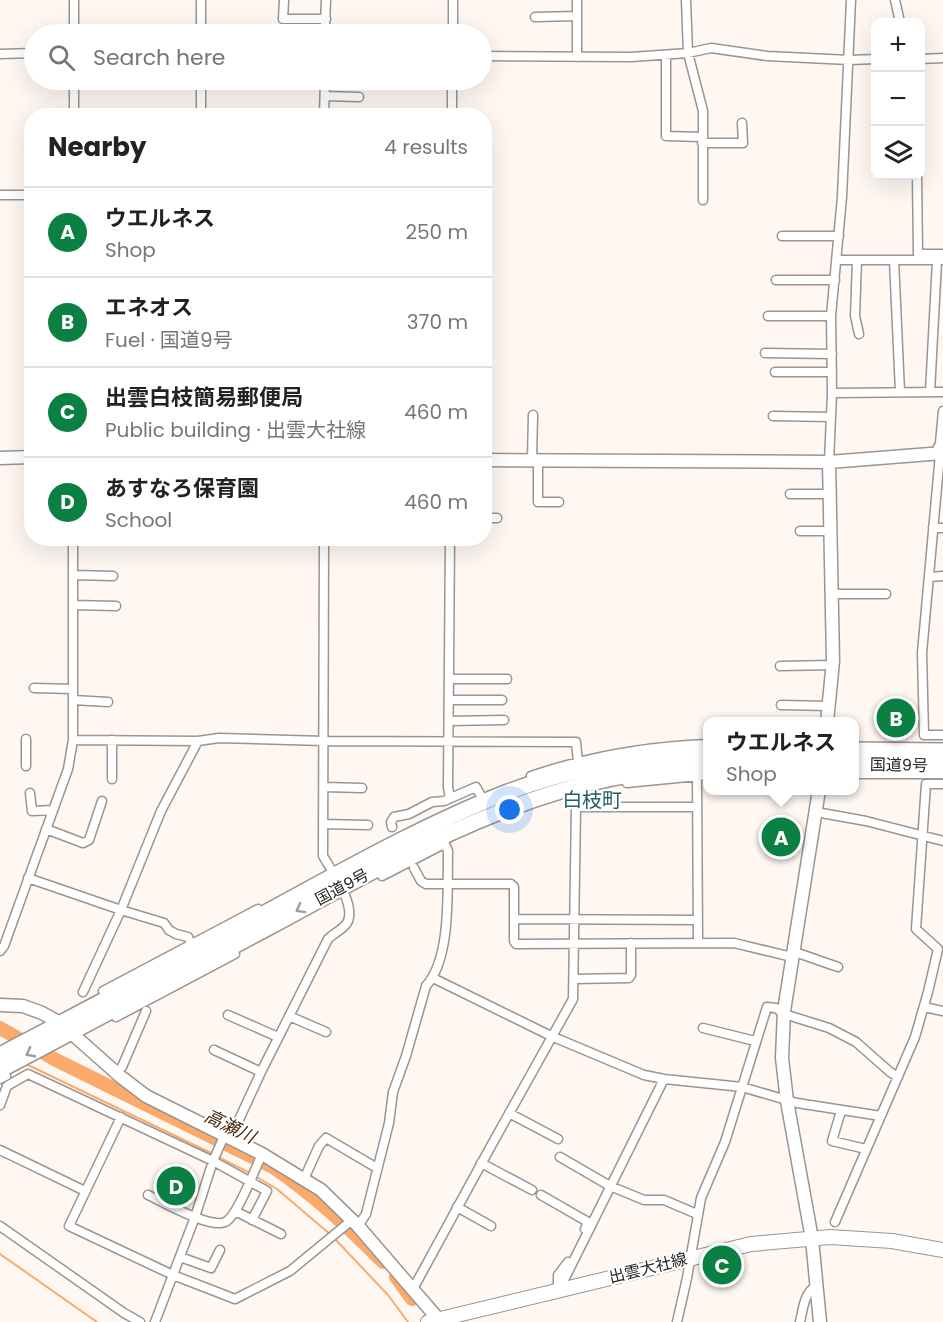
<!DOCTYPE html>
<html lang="en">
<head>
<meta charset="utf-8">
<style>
	:root { --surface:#fff; --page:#f2f2f2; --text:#222; --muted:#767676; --line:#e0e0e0; --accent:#0b8043 }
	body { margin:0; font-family:Poppins,"Noto Sans JP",sans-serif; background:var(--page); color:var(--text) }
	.controls { position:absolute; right:18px; top:18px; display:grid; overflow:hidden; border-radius:12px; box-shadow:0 6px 24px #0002 }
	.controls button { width:54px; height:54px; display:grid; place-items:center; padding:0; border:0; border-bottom:2px solid var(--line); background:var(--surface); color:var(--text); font:30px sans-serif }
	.you { position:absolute; left:510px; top:810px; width:21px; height:21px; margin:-15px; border:4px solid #fff; border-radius:50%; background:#1a73e8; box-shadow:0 0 0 9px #1a73e833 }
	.badge { display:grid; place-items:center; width:39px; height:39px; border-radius:50%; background:var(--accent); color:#fff; font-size:20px; font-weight:700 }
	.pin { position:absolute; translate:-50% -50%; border:3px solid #fff; box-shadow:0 2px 6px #0006 }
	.popup { position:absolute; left:703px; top:717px; width:156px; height:78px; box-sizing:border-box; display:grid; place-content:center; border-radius:12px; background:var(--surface); filter:drop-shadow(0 2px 4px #0005); font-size:20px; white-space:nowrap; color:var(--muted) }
	.popup b { font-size:22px; color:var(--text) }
	.popup::after { content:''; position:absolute; left:50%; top:100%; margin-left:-12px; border:12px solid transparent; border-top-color:var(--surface) }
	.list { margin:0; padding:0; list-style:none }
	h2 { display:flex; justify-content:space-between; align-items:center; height:78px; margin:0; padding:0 24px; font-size:26px }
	h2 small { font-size:20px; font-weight:400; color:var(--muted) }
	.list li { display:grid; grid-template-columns:39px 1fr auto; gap:18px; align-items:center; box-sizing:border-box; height:90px; padding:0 24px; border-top:2px solid var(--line) }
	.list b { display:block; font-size:22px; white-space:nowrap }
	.list p { margin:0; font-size:20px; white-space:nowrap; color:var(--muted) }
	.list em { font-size:20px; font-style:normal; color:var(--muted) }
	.icon { flex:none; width:33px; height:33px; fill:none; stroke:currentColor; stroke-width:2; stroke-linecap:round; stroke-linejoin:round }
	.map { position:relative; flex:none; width:943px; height:1322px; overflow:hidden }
	.search { position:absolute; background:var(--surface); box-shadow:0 6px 24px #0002; left:24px; top:24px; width:468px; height:66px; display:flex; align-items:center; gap:15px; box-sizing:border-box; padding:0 21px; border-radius:33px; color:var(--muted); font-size:22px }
	.panel { position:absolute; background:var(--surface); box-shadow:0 6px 24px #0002; left:24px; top:108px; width:468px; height:438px; border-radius:24px }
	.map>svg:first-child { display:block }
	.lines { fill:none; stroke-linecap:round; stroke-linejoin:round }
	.stream { stroke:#fcaa6b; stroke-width:2 }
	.river { stroke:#fcaa6b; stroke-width:14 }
	.street-casing { stroke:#9b9490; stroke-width:11 }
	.secondary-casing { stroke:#9b9490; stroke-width:15 }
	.primary-casing { stroke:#9b9490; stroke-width:16 }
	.highway-casing { stroke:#9b9490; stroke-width:18 }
	.street { stroke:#fff; stroke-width:8 }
	.secondary { stroke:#fff; stroke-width:12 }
	.primary { stroke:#fff; stroke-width:14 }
	.highway { stroke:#fff; stroke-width:15 }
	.oneway { stroke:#9e9d9c }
	.labels { text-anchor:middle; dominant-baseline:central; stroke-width:4.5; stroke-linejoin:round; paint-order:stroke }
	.street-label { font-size:16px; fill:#272523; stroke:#fff }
	.water-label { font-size:18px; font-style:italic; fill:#452509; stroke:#fff }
	.quarter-label { font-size:20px; fill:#245d65; stroke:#fff }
</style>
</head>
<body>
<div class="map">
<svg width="943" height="1322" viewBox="0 0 943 1322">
	<rect width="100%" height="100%" fill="#fef7f2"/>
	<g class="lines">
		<path class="stream" d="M 26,1064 L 213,1154
			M 218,1157 L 250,1173
			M 255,1176 L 277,1189 L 331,1235
			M 335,1239 L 388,1295 L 408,1322
			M 0,1254 L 97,1322"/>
		<path class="river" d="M 0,1028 L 54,1059 L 273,1167 C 314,1195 348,1227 383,1262
			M 396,1277 L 412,1299"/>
		<g class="street-casing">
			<path id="street" d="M 284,0 L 283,19 L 326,19
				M 686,0 L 688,53 L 703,111 L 703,200
				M 895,0 L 900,22
				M 535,17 L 577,16
				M 325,25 L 326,0
				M 325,31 L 364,31
				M 74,34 L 74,0
				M 201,34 L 201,0
				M 453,34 L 453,0
				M 0,54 L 34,53
				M 666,55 L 666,136 L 702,137
				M 482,56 L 631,57 L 688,53 L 711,48 L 767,56 L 849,60 L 876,59
				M 577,57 L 577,0
				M 920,59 L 943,58
				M 74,80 L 74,116
				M 325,96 L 359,97
				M 201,116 L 201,80
				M 324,116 L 325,80
				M 452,116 L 452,80
				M 702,143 L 743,143 L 742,123
				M 917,176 L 918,254 L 943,254
				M 0,195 L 32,195
				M 782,236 L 839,236
				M 484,257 L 486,239
				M 837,260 L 943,260
				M 857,260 L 855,316 L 859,334
				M 894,260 L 900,392
				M 776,280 L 835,280
				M 768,316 L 831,316
				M 765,353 L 832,354
				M 775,372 L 832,372
				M 930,392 L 937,261
				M 832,393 L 943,392
				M 773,416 L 831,417
				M 943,442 L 938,447 L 940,454 L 922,653 L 924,735 L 943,735
				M 940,443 L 943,411
				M 532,460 L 533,415
				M 538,460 L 538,502 L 559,502
				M 829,462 L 832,393 L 831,316 L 842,197 L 851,0
				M 790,494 L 830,494
				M 484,518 L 497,518
				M 933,528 L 943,528
				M 800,531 L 831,531
				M 450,538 L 448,787 L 450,798
				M 73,575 L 113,576
				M 929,577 L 943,576
				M 832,594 L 886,594
				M 73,605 L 116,606
				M 780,666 L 833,665
				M 449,679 L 507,679
				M 34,688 L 73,689
				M 73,700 L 108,702
				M 449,700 L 502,700
				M 781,705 L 828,706
				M 449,721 L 504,720
				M 73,740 L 198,741 L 219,738 L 324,741 L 576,742 L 578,763
				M 112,740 L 112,779
				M 26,766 L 26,739
				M 854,774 L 943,774
				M 697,775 L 698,942
				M 531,776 C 587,757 649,746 708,744
				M 627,783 L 708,775
				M 324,787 L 362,788
				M 30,793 L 32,811 L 53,810
				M 576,807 L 697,807
				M 816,812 L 866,821 L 943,841
				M 323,824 L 368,825
				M 392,827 L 391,822 L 394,817 L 409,814 L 432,802 L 444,801 L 476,787 L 481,796
				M 46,829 L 83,843 L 89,840 L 102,801
				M 414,868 L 421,881 L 426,884 L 511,884 L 514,887 L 514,941 L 516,944 L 734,943 L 792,957
				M 382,876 L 442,845
				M 28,878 L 121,910 L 161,811 L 198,741
				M 514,919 L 698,920
				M 0,951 L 4,946 L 68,769 L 73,740 L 73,538
				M 792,951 L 838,967
				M 433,978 L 551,1036 L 644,1075 L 664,1079 L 742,1087 L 797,1103 L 881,1116
				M 574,979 L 629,978 L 631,975 L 631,943
				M 103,991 L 258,909
				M 83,992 L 121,910 L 164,923 L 169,930 L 176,934 L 188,937 L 191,944
				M 924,1007 L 943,1011
				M 228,1015 L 278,1037
				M 289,1016 L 326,1032
				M 116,1017 L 235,954
				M 703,1028 L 755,1041
				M 214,1050 L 261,1072
				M 116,1072 L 122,1067 L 146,1011
				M 0,1079 L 6,1076
				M 0,1105 L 7,1086 L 28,1074 L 213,1161 L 267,1191 L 252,1220
				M 841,1111 L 832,1141 L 866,1149
				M 509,1113 L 558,1139
				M 121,1117 L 69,1226 L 173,1275 L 235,1299 L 290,1271 L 352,1220
				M 231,1137 L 261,1072 L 328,939 C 334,933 342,930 347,923 C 357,906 332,871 323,856 L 324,538
				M 0,1150 L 85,1191
				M 560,1157 L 610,1186 L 644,1200 L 664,1200 L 697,1214
				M 481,1163 L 532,1190
				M 304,1179 L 319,1146 L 326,1138 L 377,1168
				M 148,1195 C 163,1202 210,1229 225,1222 C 237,1217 256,1167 262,1154
				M 541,1195 L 588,1222 L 585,1229
				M 457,1207 L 491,1226
				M 235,1211 L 281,1234
				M 835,1222 L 915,1037 L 928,992 L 938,949 L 916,929 L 926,784 L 943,784
				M 0,1226 L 124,1313 L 140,1322
				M 358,1226 L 366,1214 L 389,1123 L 393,1092 L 406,1056 L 426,986 C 452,957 447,889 448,851 L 445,844
				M 180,1257 L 211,1268 L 220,1250
				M 413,1289 L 491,1146 L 573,999 L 576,807 L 573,795
				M 558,1290 L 558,1275 L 568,1262
				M 559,1290 L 664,1079
				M 155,1322 L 195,1217 L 213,1161 L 225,1134
				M 677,1322 L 687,1278 L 701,1198 L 725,1142 L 767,1007 L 776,1008 L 784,1014 L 829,1028 L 856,1042 L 890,1072 L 898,1077
				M 800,1322 C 803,1309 804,1293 816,1286"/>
		</g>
		<g class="secondary-casing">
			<path id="secondary" d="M 0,458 L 32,457
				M 484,460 L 829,462 L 943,453
				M 827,722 L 833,661 L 829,462
				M 819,790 L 784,1011 L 782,1058 L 787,1101 L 812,1239 L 820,1322
				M 0,1005 L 23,1006 L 42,1013 L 60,1023 L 121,1077 L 146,1096 L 262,1154 L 321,1190 L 358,1226 L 439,1320"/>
		</g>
		<g class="primary-casing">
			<path id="primary" d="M 428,1322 L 751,1244 L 830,1237 L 892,1241 L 943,1250"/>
		</g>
		<g class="highway-casing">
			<path id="highway" d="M 854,750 L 943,751
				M 854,764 L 943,766
				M 0,1055 C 86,1010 171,965 256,918 C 337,874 423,825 508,792 C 572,768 640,756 708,752
				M 0,1070 C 91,1021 182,973 273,925 C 410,851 547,770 708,767"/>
		</g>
		<use href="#street" class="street"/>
		<use href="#secondary" class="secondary"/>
		<use href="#primary" class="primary"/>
		<use href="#highway" class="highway"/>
	</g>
	<defs><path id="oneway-chevron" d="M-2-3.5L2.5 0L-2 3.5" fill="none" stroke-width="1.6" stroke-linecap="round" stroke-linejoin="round" transform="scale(1.5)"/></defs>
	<g class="oneway">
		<use href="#oneway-chevron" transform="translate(300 909) rotate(151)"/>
		<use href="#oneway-chevron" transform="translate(30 1053) rotate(152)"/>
	</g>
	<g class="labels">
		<g class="street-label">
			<text transform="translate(899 765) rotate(1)">国道9号</text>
			<text transform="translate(342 887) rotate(-28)">国道9号</text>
			<text transform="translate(648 1268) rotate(-14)">出雲大社線</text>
		</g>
		<g class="water-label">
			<text transform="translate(230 1126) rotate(26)">高瀬川</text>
		</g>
		<g class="quarter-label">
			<text x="592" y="800">白枝町</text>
		</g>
	</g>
</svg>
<div class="controls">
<button>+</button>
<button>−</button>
<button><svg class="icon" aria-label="layers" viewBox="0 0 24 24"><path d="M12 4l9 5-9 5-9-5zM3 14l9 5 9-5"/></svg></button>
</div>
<div class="you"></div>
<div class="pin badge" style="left:781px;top:837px">A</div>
<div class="popup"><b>ウエルネス</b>Shop</div>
<div class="pin badge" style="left:896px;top:718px">B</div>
<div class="pin badge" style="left:722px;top:1265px">C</div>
<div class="pin badge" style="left:176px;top:1186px">D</div>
<div class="search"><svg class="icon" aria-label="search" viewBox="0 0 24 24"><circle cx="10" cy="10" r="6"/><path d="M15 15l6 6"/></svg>Search here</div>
<section class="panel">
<h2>Nearby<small>4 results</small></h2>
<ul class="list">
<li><span class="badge">A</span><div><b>ウエルネス</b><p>Shop</p></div><em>250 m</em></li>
<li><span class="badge">B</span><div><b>エネオス</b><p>Fuel · 国道9号</p></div><em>370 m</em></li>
<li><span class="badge">C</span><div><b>出雲白枝簡易郵便局</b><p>Public building · 出雲大社線</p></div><em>460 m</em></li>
<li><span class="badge">D</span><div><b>あすなろ保育園</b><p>School</p></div><em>460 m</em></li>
</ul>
</section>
</div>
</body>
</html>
